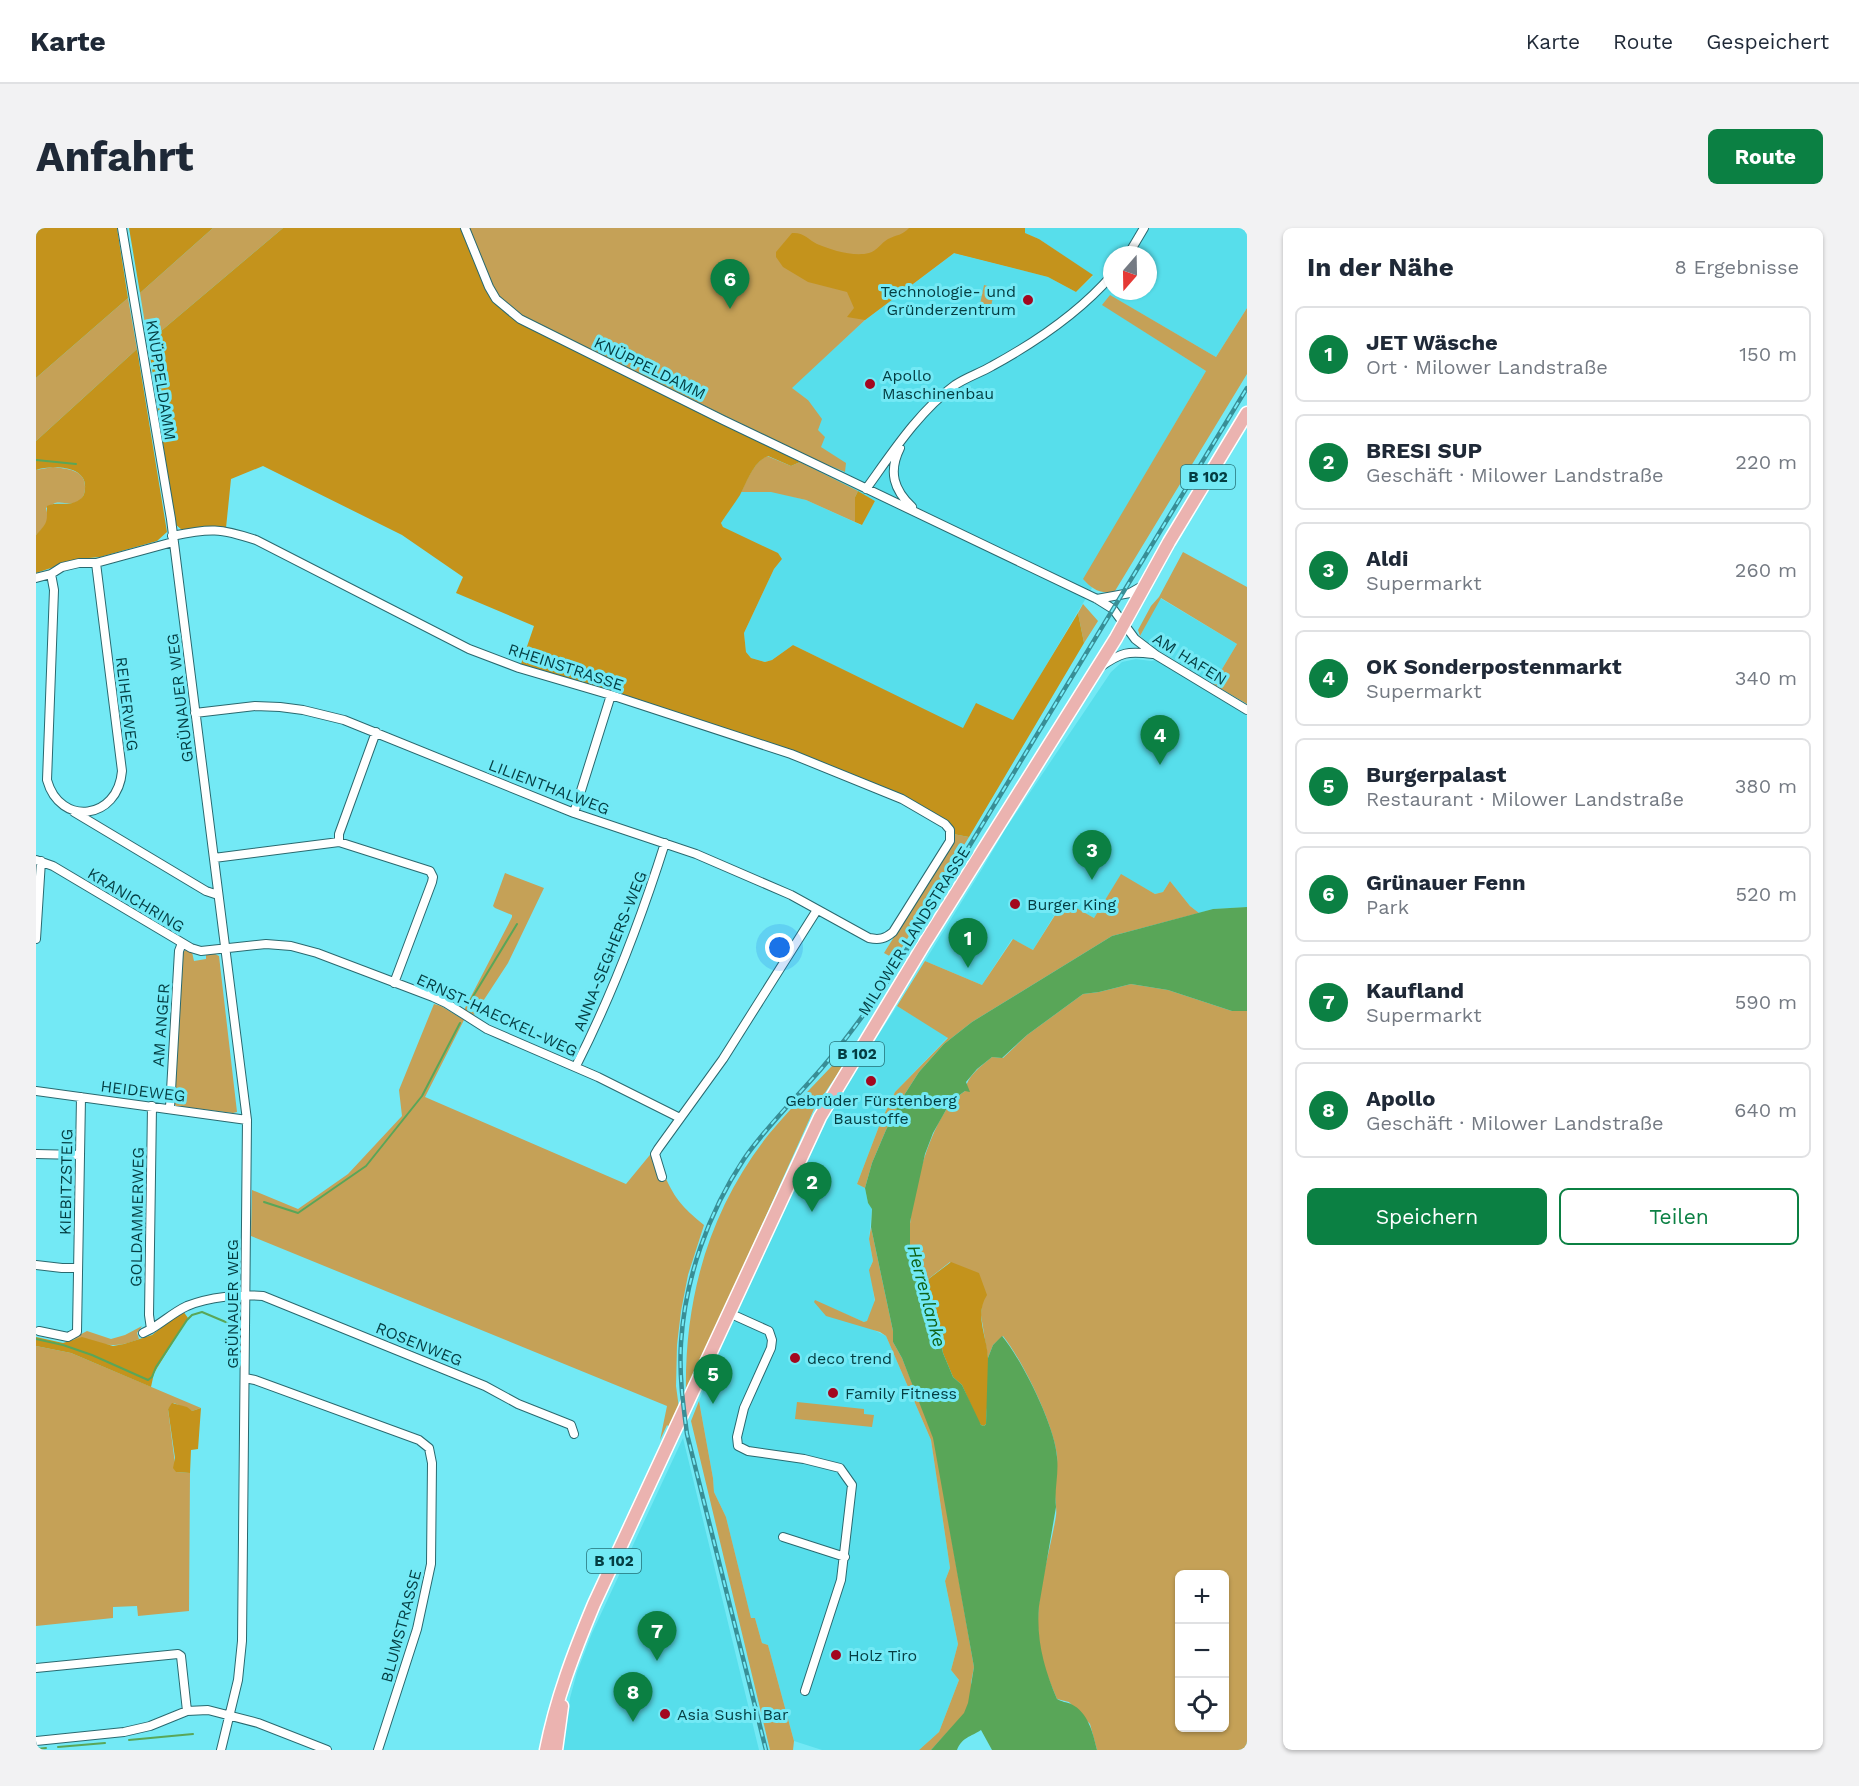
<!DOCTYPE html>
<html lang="de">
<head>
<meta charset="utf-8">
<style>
	:root { --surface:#fff; --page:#f2f2f3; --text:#1f2937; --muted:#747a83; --line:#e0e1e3; --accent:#0b8043 }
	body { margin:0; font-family:"Work Sans",sans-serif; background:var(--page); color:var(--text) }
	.controls { position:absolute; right:18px; bottom:18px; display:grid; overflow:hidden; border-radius:9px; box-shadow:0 2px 4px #0004 }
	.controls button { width:54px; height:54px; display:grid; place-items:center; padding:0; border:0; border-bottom:2px solid var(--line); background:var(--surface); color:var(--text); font:30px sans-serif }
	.compass { position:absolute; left:1067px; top:18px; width:54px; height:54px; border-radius:50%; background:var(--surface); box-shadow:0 2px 4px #0004; rotate:200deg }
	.you { position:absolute; left:744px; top:720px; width:21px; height:21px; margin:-15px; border:4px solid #fff; border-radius:50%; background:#1a73e8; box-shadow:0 0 0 9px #1a73e833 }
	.badge { display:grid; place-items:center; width:39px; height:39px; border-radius:50%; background:var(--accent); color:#fff; font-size:20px; font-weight:700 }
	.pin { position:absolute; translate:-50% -50px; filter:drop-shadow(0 2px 3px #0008) }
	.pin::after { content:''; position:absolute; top:32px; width:21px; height:18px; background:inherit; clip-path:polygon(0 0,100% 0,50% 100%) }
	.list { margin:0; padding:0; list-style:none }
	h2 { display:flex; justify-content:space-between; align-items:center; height:78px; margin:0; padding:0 24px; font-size:26px }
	h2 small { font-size:20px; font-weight:400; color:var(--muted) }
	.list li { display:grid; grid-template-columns:39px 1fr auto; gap:18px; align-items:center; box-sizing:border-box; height:96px; margin:0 12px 12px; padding:0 12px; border:2px solid var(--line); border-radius:9px }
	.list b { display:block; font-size:22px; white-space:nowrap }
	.list p { margin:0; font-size:20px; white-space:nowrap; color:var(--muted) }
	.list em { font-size:20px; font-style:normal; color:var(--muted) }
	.actions { display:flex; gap:12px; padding:18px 24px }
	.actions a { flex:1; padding:14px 0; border:2px solid var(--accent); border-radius:9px; text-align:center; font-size:21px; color:var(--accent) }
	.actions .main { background:var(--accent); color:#fff }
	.icon { flex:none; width:33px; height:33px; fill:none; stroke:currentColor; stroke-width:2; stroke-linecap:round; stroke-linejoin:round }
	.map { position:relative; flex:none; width:1211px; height:1522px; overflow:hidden; border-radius:9px }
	header { display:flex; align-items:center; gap:36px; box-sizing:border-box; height:84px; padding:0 30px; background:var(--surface); border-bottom:2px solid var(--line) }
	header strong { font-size:28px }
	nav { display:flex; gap:33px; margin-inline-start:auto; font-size:21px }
	.intro { display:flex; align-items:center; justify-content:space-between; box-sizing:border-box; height:144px; padding:0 36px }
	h1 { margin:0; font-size:42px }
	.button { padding:15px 27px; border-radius:9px; background:var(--accent); color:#fff; font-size:21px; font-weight:700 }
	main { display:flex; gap:36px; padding:0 36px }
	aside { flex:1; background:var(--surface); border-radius:9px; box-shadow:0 2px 4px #0004 }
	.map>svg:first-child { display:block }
	.built { fill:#57deeb; fill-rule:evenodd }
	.green { fill:#c5a157; fill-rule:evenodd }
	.forest { fill:#c4931c }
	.water { fill:#59a658 }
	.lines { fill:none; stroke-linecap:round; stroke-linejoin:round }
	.stream { stroke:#59a658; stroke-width:2 }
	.minor-casing { stroke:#2a696f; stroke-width:10 }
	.primary-casing { stroke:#fff; stroke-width:15 }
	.minor { stroke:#fff; stroke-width:8 }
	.primary { stroke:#ebb3b0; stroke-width:12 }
	.rail-casing { stroke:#388e96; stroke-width:4.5 }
	.rail { stroke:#73e9f5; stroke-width:2; stroke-dasharray:7; stroke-linecap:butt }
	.poi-dot { fill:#a3071f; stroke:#73e9f5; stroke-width:2 }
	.labels { text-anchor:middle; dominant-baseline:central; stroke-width:6; stroke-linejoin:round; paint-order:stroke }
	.shield { fill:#73e9f5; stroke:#257178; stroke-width:1.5 }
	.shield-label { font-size:15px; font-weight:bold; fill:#043d42 }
	.poi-label { font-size:16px; fill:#043d42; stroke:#73e9f5; text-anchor:start }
	.street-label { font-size:16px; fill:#043d42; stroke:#73e9f5 }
	.water-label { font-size:18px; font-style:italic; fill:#0f6115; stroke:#73e9f5 }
</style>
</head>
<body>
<header>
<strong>Karte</strong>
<nav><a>Karte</a><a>Route</a><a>Gespeichert</a></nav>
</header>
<div class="intro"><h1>Anfahrt</h1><a class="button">Route</a></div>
<main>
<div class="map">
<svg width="1211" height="1522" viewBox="0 0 1211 1522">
	<rect width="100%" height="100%" fill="#73e9f5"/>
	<path class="built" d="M 989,0 L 1211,0 L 1211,80 L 1180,129 L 1075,68 L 1067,77 L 1170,143 L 1048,351 L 1056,360 L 977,493 L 927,501 L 757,417 L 736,432 L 729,434 L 715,430 L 710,424 L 708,405 L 738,341 L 746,331 L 687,299 L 685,295 L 705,264 L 735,263 L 770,272 L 825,297 L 839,273 L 772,238 L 775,230 L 784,219 L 782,203 L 772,172 L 755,160 L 829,92 L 918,25 L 1012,49 L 1040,64 L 1057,48 L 1003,11 L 988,5 ZM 1076,27 L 1112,27 L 1112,63 L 1076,63 Z
		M 1124,370 L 1201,416 L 1177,456 L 1115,417 L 1104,408 Z
		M 1100,431 L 1115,433 L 1121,432 L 1211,488 L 1211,679 L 1177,681 L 1163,685 L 1154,678 L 1134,653 L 1127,664 L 1119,666 L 1085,647 L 1058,690 L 1027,673 L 997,722 L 976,711 L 946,757 L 889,733 L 946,641 L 970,600 L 1075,444 L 1086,434 Z
		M 861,778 L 912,809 L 859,864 L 845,893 L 821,956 L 829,960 L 832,975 L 836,980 L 833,1011 L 837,1033 L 834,1039 L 839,1076 L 831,1094 L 828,1094 L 779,1073 L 850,1108 L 895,1212 L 914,1340 L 909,1353 L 922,1416 L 915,1442 L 923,1452 L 903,1504 L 883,1522 L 786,1522 L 758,1513 L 732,1417 L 726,1415 L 719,1390 L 715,1391 L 690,1289 L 678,1264 L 677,1250 L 663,1173 L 701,1079 L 793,884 Z
		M 647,1210 L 723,1522 L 526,1522 L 534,1470 L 541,1444 L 556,1405 Z"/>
	<path class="green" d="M 177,0 L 247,0 L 112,114 L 104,65 Z
		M 433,0 L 989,0 L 983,41 L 918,25 L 829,92 L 756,160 L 772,172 L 786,191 L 782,202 L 789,209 L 785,219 L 810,235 L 809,244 L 775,230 L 508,99 C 493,91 476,84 464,70 C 451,56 441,19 433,0 Z
		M 948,57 L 959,60 L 954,83 L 943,81 Z
		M 1074,67 L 1180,129 L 1211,80 L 1211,146 L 1079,363 C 1065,367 1056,361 1047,351 L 1170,143 L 1066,77 Z
		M 92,70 L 101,121 L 0,213 L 0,150 Z
		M 731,228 L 755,238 L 764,234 L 822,263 L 819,269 L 819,294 L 770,272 L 735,264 L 705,264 C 711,252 718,234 731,228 Z
		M 17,239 C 30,241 50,241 49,260 C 49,265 47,270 43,273 C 35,278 27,273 19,275 C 17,276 12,279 10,280 C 14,295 10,297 0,307 L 0,242 Z
		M 1147,324 L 1211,359 L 1211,476 L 1177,456 L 1201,416 L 1125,370 L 1104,408 L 1102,402 L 1115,378 L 1123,369 Z
		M 1047,376 L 1062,393 L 1048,415 L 1042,385 Z
		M 917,606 L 933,609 L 859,731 L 848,725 L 916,616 Z
		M 469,645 L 508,660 L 472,735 L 438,787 L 428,782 L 476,689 L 476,687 L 459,680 L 457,678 Z
		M 1085,646 L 1119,666 L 1127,664 L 1134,653 L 1154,678 L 1163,685 L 1076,708 L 936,794 L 908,816 L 883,844 L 865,872 L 850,902 L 836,935 L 829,960 L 821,956 L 845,893 L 859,864 L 912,810 L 861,778 L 889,733 L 946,757 L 977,711 L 997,722 L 1028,673 L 1058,690 Z
		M 149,722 L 156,724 L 158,733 L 170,731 L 170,726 L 177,725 L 183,728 L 201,884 L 197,885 L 140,878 L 136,871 L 146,727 Z
		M 1095,756 L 1132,762 L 1196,783 L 1211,783 L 1211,1522 L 1061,1522 L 1054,1496 L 1033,1474 L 1021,1471 C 1014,1454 1006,1437 1004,1419 C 996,1375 1013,1331 1020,1288 C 1021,1280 1019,1273 1019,1265 C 1018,1253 1022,1240 1021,1228 C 1018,1197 987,1133 967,1108 L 957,1117 L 952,1130 L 945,1087 L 946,1075 L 914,1034 L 882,1059 C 880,1049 875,1038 874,1028 C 869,986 889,908 915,875 C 918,870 924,867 929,863 C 931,848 944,839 956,829 L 967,830 L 991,807 L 1047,766 L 1063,764 ZM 1144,1346 L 1188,1346 L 1188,1500 L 1144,1500 Z
		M 398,776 L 405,778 L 428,792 L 389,869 L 590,956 L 618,922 C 627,930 626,942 631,953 C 641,974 650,982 668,997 L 652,1047 L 645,1083 L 641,1117 L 640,1158 L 643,1180 L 634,1200 L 631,1197 L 624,1212 L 631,1178 L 215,1008 L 216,962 L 262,981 L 312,946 L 366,888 L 363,862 Z
		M 817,816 L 821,817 L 778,881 L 650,1166 C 648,1071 673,981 733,906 C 759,875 789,846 817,816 Z
		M 835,999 L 857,1103 L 857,1114 L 866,1130 L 898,1210 L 938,1439 L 935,1455 L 940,1473 L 895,1522 L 883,1522 L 903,1504 L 923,1452 L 915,1442 L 922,1416 L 909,1353 L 914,1340 L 895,1212 L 850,1108 L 844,1104 L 790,1088 L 778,1074 L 779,1072 L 828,1094 L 831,1093 L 839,1072 L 833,1042 L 837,1033 L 833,1011 Z
		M 106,1098 L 101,1105 L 103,1111 C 95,1114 87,1117 79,1117 C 61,1118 55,1107 34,1112 L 51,1103 L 75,1111 L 89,1107 Z
		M 0,1118 L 35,1125 L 165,1180 L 156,1183 L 138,1175 L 132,1181 L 140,1244 L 154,1245 L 153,1383 L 102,1388 L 101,1378 L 77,1379 L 77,1390 L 0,1398 Z
		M 663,1173 L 677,1250 L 678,1264 L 690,1289 L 715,1390 L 719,1390 L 726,1415 L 732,1417 L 758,1513 L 757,1522 L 734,1522 L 655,1193 Z
		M 761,1174 L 828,1181 L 828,1186 L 838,1187 L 836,1199 L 759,1191 Z"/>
	<path class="forest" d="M 0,0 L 81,0 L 92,70 L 0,150 Z
		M 93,0 L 177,0 L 104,65 Z
		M 247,0 L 426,0 L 459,74 L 471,86 L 502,104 L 764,234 L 755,238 L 732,228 C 717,234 711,254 704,267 C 698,276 691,286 685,295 L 687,299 L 742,325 L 746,331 L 738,341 L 708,405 L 710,424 L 715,430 L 729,434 L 736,432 L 757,417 L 927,500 L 940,475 L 977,492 L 1042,385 L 1048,415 L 933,609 L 917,606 L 910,594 L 758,524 L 586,466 L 485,436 L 498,398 L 420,365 L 427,349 L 366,307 L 227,238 L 195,251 L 190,300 L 164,299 L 146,302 L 139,296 L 112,114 Z
		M 873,0 L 989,0 L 989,5 L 1003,11 L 1057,47 L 1040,64 L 1012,49 L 918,25 L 829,92 L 811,89 L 818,80 L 811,64 L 772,54 L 747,39 L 740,29 L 740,24 L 756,5 C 767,4 772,11 781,16 C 795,22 818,29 833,25 C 841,23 845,15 852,11 C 860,7 867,7 873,0 Z
		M 101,121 L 131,304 L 121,313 L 64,329 L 42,331 L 0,345 L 0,307 C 12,294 11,295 11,278 C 21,273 33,279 43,272 C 47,270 49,265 49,260 C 51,237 15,237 0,242 L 0,213 Z
		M 822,263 L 839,273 L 826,297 L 819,294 L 819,269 Z
		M 915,1034 L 943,1045 L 951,1067 C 938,1087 951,1108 952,1130 C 954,1152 951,1174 950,1196 L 948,1198 L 945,1197 L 942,1193 L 926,1157 L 917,1149 L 907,1125 L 905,1115 L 888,1080 L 882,1059 Z
		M 147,1083 L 152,1090 L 118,1145 L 115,1159 L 35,1125 L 0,1118 L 0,1109 L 27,1115 L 46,1109 L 77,1118 L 88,1116 L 116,1107 Z
		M 136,1175 L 151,1179 L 156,1183 L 165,1180 L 162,1221 L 155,1222 L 154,1245 L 140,1244 L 137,1240 L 139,1230 L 132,1181 Z"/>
	<path class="water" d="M 1211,679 L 1211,783 L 1196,783 L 1132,762 L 1095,756 L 1063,764 L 1047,766 L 991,807 L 966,830 L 956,829 L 941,841 L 930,854 L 934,864 L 929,863 L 915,873 L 897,905 L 889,926 L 874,994 L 874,1029 L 888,1080 L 905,1116 L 907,1125 L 917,1149 L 926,1157 L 945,1197 L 948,1198 L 950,1196 L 952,1130 L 957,1117 L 966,1108 C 986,1132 1019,1198 1021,1229 C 1023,1246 1018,1262 1020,1279 L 1003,1378 C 1000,1411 1008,1441 1021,1471 C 1026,1474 1030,1474 1035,1476 C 1052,1484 1057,1505 1061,1522 L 956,1522 L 945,1502 C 935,1509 926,1509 921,1522 L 895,1522 L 928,1485 L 932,1475 L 938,1439 L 897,1210 L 866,1130 L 857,1114 L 857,1103 L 835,999 L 836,981 L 832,975 L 829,960 L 836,935 L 850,902 L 865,872 L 883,844 L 908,816 L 936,794 L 1076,708 L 1177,681 Z"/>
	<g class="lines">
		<path class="stream" d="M 0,232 L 40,236
			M 433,775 L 481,696
			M 228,974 L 262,985 L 330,938 L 386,868 L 424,795
			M 0,1111 L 27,1117 L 56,1127 L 112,1152 L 116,1149 L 120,1139 L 151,1092 L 156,1087 L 166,1084 L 192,1095
			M 93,1512 L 157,1506
			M 22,1519 L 69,1515
			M 0,1521 L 10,1520"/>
		<g class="minor-casing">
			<path id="minor" d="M 86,0 L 135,291 L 211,892 L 206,1413 L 202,1452 L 185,1522
				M 429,0 L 453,59 L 460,71 L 484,91 L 687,192 L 1061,371 L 1077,381 L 1099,411 L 1120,427 L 1211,482
				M 1092,27 L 1108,0
				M 864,220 C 852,244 858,262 876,279
				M 830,261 C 856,225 883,183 919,157 C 931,149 944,145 956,138 C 1000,114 1043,85 1076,47
				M 136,308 C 174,300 184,300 220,312 L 433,421 L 483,440 L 575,467 L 755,526 L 866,571 L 909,596 L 914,602 L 914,613 L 857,704 C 849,711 843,712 833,710 L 755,667 L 660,626 L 538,585 L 308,492 L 267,482 L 244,479 L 219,478 L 159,485
				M 15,346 L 18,362 L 11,552 C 24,599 82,592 86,543 L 60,335
				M 0,350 L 15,346 L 26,339 L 43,335 L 60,335 L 137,314
				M 1061,371 L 1094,365 L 1108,357
				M 1064,439 C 1086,424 1091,423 1117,426
				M 38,584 L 170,663 L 182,667
				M 538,585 L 575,467
				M 303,614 L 303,606 L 340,504
				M 178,630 L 303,614 L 394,643 L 397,649 L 396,654 L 358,755
				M 0,632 L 17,638 L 155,720 L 165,723 L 230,716 L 255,718 L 281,725 L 397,769 L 410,775 L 451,801 L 562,849 L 644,890
				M 0,711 L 5,633
				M 540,838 C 576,767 605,691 629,615
				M 0,863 L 211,892
				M 134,880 L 143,723 L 146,715
				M 0,926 L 44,927
				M 626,949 L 619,926 L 622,921 L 687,831 L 781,682
				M 0,1037 L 26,1040 L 42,1040
				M 693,1085 L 733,1103 L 736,1112 L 735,1120 L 708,1180 L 701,1209 L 702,1218 L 712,1223 L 768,1231 L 804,1240 L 816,1257 L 805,1352 L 769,1463
				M 115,1101 C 127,1094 138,1084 151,1078 C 173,1069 204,1066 227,1068 L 449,1158 L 482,1176 L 535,1197 L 538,1206
				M 3,1103 L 32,1109 L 41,1104 L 45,869
				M 107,1105 L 115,1101 L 113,1087 L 116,878
				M 209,1150 L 219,1152 L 383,1212 L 393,1220 L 396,1235 L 395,1336 L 381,1401 L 342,1522
				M 747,1309 L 809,1329
				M 0,1440 L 142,1426 L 145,1428 L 151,1483
				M 0,1513 L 88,1504 L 114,1498 L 151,1483 L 172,1482 L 222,1495 L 291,1522"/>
		</g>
		<g class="primary-casing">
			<path id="primary" d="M 510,1522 C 520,1471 538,1424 558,1376 L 784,889 L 887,718 L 1080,410 L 1133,314 L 1211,185
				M 520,1522 L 526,1478"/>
		</g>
		<use href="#minor" class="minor"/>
		<use href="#primary" class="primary"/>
		<g class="rail-casing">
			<path id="rail" d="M 730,1522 L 651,1206 C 647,1176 643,1146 645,1115 C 649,1051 672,985 708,931 C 730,899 759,871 785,841 C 809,813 830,784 851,754 L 1211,160"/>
		</g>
		<use href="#rail" class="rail"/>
	</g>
	<g class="poi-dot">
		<circle cx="992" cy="72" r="6"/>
		<circle cx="834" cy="156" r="6"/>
		<circle cx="979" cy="676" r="6"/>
		<circle cx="835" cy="853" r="6"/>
		<circle cx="759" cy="1130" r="6"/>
		<circle cx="797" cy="1165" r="6"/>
		<circle cx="800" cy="1427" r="6"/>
		<circle cx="629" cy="1486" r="6"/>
	</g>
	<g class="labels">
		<g class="shield">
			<rect x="1145" y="237" width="54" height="24" rx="4.5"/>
			<rect x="794" y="814" width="54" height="24" rx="4.5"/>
			<rect x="551" y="1321" width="54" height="24" rx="4.5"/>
		</g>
		<g class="shield-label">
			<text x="1172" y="249">B 102</text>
			<text x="821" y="826">B 102</text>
			<text x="578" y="1333">B 102</text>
		</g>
		<g class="poi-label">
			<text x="980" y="63" text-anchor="end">Technologie- und<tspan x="980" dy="18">Gründerzentrum</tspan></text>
			<text x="846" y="147">Apollo<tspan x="846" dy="18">Maschinenbau</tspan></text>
			<text x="991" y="676">Burger King</text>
			<text x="835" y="872" text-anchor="middle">Gebrüder Fürstenberg<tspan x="835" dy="18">Baustoffe</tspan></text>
			<text x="771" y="1130">deco trend</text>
			<text x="809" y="1165">Family Fitness</text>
			<text x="812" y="1427">Holz Tiro</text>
			<text x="641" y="1486">Asia Sushi Bar</text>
		</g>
		<g class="street-label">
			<text transform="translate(614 140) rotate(26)">KNÜPPELDAMM</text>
			<text transform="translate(125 152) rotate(81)">KNÜPPELDAMM</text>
			<text transform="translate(1154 431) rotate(32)">AM HAFEN</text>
			<text transform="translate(530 439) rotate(18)">RHEINSTRASSE</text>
			<text transform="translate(144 470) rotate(-97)">GRÜNAUER WEG</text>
			<text transform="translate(91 476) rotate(83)">REIHERWEG</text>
			<text transform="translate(513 559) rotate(21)">LILIENTHALWEG</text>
			<text transform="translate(100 672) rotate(31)">KRANICHRING</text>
			<text transform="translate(878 703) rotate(-58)">MILOWER LANDSTRASSE</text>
			<text transform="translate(574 723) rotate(-68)">ANNA-SEGHERS-WEG</text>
			<text transform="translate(461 787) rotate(25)">ERNST-HAECKEL-WEG</text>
			<text transform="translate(125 797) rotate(-86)">AM ANGER</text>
			<text transform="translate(107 863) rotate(7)">HEIDEWEG</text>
			<text transform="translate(30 954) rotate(-89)">KIEBITZSTEIG</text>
			<text transform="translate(101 989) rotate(-89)">GOLDAMMERWEG</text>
			<text transform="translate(196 1076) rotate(-90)">GRÜNAUER WEG</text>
			<text transform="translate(383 1116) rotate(22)">ROSENWEG</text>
			<text transform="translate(365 1398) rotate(-75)">BLUMSTRASSE</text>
		</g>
		<g class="water-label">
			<text transform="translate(891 1068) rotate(75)">Herrenlanke</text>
		</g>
	</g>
</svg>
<div class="controls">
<button>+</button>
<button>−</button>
<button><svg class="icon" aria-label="locate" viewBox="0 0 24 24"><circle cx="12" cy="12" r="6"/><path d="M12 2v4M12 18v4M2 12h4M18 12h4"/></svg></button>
</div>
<svg class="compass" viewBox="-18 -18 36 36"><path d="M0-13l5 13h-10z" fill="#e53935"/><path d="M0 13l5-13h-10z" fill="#747a83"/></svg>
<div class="you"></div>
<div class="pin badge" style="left:932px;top:740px">1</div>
<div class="pin badge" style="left:776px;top:984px">2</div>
<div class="pin badge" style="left:1056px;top:652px">3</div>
<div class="pin badge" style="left:1124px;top:537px">4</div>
<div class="pin badge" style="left:677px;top:1176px">5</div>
<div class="pin badge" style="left:694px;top:81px">6</div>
<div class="pin badge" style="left:621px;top:1433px">7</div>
<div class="pin badge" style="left:597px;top:1494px">8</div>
</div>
<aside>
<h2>In der Nähe<small>8 Ergebnisse</small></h2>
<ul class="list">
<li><span class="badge">1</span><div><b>JET Wäsche</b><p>Ort · Milower Landstraße</p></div><em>150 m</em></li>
<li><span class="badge">2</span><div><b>BRESI SUP</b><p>Geschäft · Milower Landstraße</p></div><em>220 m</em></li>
<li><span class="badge">3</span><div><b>Aldi</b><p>Supermarkt</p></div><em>260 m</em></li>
<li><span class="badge">4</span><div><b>OK Sonderpostenmarkt</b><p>Supermarkt</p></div><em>340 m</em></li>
<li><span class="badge">5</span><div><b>Burgerpalast</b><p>Restaurant · Milower Landstraße</p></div><em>380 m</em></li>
<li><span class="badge">6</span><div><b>Grünauer Fenn</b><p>Park</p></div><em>520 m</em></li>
<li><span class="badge">7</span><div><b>Kaufland</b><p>Supermarkt</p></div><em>590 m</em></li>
<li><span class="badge">8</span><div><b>Apollo</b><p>Geschäft · Milower Landstraße</p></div><em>640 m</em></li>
</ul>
<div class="actions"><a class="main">Speichern</a><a>Teilen</a></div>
</aside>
</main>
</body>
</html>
